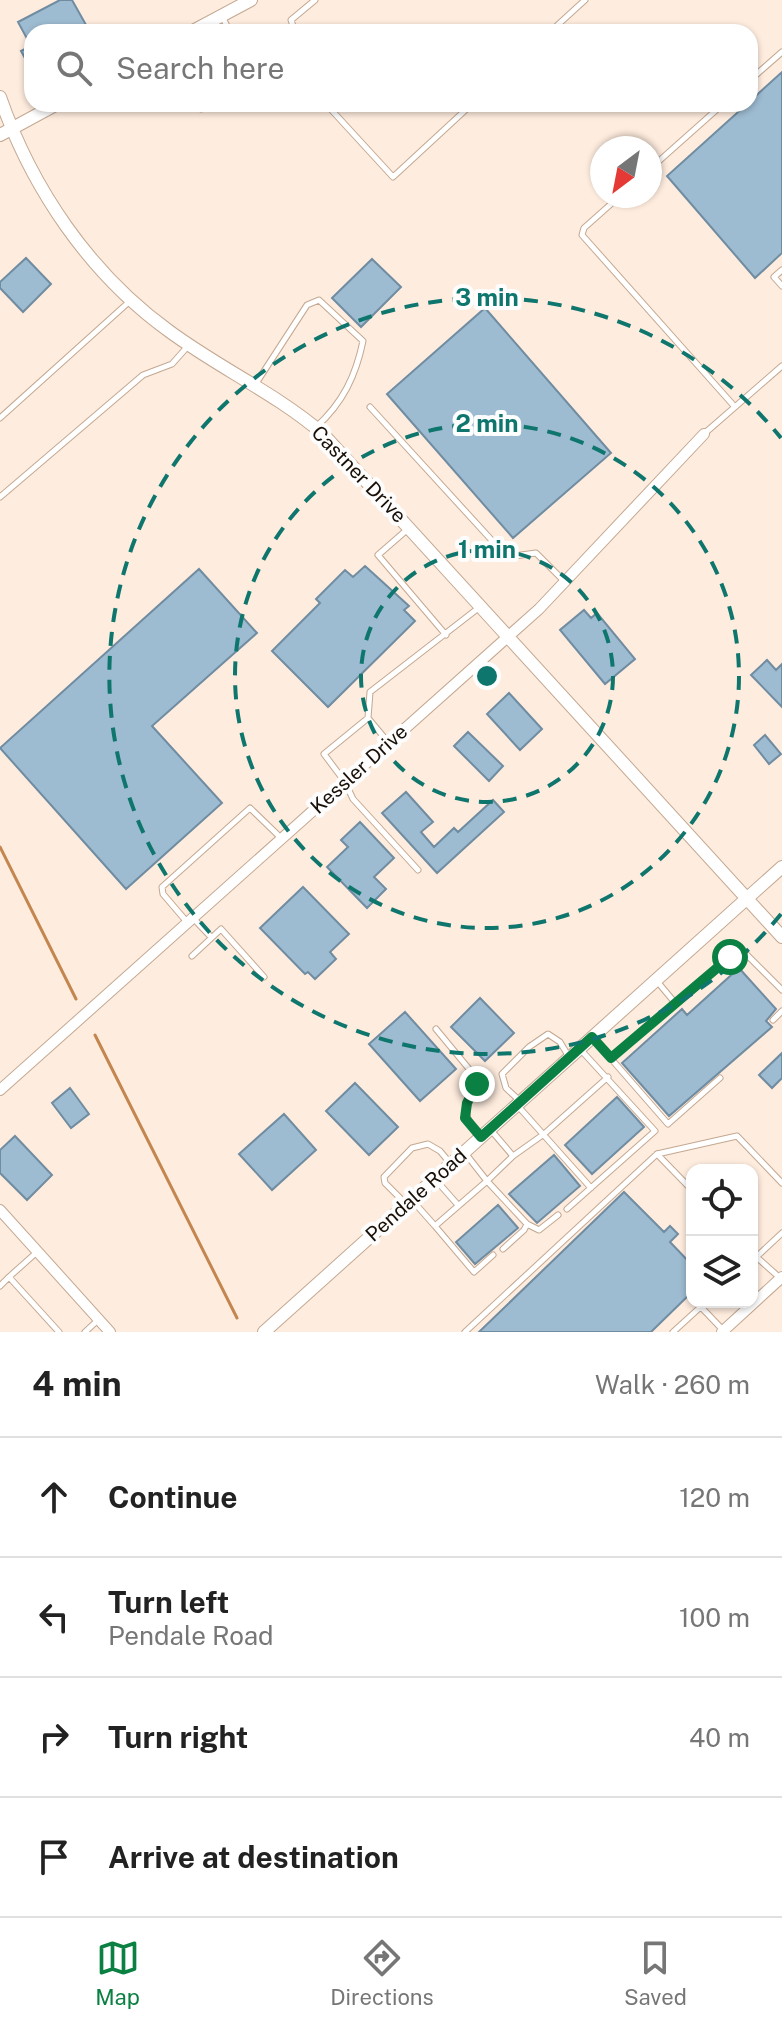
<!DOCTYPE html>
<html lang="en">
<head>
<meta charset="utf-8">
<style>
	:root { --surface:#fff; --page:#f6f6f6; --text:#222; --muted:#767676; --line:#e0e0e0; --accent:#0b8043 }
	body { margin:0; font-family:"Public Sans",sans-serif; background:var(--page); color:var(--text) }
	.controls { position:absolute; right:24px; bottom:24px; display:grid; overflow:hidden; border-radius:16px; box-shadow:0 2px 6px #0004 }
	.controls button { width:72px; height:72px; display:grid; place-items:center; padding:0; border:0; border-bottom:2px solid var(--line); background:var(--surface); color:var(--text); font:40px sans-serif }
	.compass { position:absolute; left:590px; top:136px; width:72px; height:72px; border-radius:50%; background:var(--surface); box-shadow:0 2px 6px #0004; rotate:212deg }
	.stop { position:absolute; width:24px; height:24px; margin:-18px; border:6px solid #0b8043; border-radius:50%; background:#fff }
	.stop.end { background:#0b8043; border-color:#fff; box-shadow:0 2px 8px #0008 }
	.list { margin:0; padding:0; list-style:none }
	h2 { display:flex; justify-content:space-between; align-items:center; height:104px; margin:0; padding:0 32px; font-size:34px }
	h2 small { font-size:26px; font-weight:400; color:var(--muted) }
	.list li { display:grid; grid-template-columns:52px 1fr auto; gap:24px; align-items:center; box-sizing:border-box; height:120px; padding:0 32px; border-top:2px solid var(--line) }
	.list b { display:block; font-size:30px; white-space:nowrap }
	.list p { margin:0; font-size:26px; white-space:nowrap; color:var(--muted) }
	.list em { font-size:26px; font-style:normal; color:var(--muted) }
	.icon { flex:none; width:44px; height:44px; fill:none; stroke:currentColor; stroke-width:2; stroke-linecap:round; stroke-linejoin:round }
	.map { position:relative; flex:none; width:782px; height:1332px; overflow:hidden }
	.search { position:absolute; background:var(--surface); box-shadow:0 2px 6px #0004; left:24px; right:24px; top:24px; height:88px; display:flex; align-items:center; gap:20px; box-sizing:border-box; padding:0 28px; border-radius:24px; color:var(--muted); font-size:30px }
	.sheet { height:584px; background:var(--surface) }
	nav { display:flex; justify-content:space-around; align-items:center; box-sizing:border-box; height:112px; border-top:2px solid var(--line); background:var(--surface); font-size:22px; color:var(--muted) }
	nav a { display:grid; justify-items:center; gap:4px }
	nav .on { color:var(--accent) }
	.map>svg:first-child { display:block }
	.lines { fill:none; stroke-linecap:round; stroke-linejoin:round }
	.stream { stroke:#c3864f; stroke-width:3 }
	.building { fill:#9dbbd1; stroke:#708ca1; stroke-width:2 }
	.service-casing { stroke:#c4a891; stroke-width:7 }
	.minor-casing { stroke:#c4a891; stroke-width:12 }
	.tertiary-casing { stroke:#c4a891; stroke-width:14 }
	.service { stroke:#fff; stroke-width:5 }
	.minor { stroke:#fff; stroke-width:10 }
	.tertiary { stroke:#fff; stroke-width:12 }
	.route { stroke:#0b8043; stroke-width:10 }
	.ring { fill:none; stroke:#0f766e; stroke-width:4; stroke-dasharray:14 10 }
	.labels { text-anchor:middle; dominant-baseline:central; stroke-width:8; stroke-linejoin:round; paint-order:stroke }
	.street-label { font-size:20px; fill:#180f07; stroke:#fdfdfd }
	.centre { fill:#0f766e; stroke:#fdfdfd; stroke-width:4 }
	.ring-label { font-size:24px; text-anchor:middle; font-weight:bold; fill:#0f766e; stroke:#fdfdfd; stroke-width:8; stroke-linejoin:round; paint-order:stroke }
</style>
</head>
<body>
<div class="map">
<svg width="782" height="1332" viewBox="0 0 782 1332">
	<rect width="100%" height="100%" fill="#feecde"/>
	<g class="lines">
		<path class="stream" d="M 0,847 L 76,999
			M 95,1035 L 237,1318"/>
	</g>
	<path class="building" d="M 60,0 L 72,0 L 90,32 L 32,32 L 32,71 L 21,51 L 31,46 L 18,22 Z
		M 782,72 L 782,253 L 755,278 L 667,176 L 747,104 L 750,104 L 750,101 Z
		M 26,258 L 51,284 L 23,312 L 0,288 L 0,282 Z
		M 372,259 L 401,287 L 361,327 L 332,298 Z
		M 485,308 L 611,453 L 513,538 L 387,394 Z
		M 365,566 L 409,606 L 404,610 L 415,621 L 328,707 L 272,651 L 320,603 L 316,599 L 345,570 L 353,577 Z
		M 199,569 L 257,633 L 152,726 L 222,803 L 126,889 L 0,748 Z
		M 584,610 L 591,618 L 597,613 L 635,659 L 605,684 L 560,630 Z
		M 767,660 L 776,670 L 782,664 L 782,707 L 751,675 Z
		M 509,693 L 542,729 L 520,750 L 487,714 Z
		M 468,732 L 503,766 L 489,781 L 454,746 Z
		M 765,735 L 781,754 L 769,764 L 754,745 Z
		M 406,792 L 433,822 L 421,832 L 434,847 L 454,828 L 458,832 L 493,800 L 504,812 L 437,873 L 382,813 Z
		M 360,822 L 394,858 L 374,877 L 386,889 L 367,908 L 327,867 L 348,847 L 341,840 Z
		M 303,887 L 349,934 L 330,952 L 336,959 L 315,979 L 308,972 L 305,974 L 260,928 Z
		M 739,968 L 776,1009 L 766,1021 L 772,1027 L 669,1116 L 622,1063 L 682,1009 L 687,1015 Z
		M 480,998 L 514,1033 L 485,1061 L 451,1027 Z
		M 405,1012 L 456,1069 L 420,1101 L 369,1044 Z
		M 782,1053 L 782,1078 L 772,1088 L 759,1075 Z
		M 355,1083 L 398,1127 L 369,1155 L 326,1111 Z
		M 70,1088 L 89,1114 L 71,1128 L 52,1103 Z
		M 617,1097 L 644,1127 L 592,1174 L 565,1145 Z
		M 284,1114 L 316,1150 L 272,1190 L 239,1154 Z
		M 15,1136 L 52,1175 L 27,1200 L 0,1173 L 0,1150 Z
		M 554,1155 L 580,1186 L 537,1223 L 509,1194 Z
		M 624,1192 L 664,1232 L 670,1226 L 678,1234 L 670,1242 L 692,1265 L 692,1292 L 651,1332 L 479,1332 Z
		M 498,1205 L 518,1228 L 475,1264 L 456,1242 Z"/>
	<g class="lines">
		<g class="service-casing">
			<path id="service" d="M 222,16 L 230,32
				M 295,32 L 291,20 L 315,0
				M 550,32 L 585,0
				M 750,80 L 782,52
				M 198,104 L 201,109 L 213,104
				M 326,104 L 393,177 L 472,104
				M 650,169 L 723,104
				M 620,196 L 584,228 L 582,235 L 735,407
				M 782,270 L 774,277 L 782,286
				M 255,385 L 307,305 L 319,300 L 363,341 C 356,375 343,403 316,427
				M 370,407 L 507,557 L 536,553 L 564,581
				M 0,418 L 130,301
				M 705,433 L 782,366
				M 0,497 L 143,375 L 172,364 L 188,346
				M 409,528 L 378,555 L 446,635
				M 368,718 L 370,692 L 481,606
				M 388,742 L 368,718 L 324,754 L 345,782 L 353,799 L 418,870
				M 193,918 L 211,937
				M 187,922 L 163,894 L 162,887 L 250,808 L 281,838
				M 192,956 L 221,929 L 264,977
				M 656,980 L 676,1004
				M 773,1020 L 782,1011
				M 436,1029 L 479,1081 C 464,1106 460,1114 480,1137
				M 593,1038 L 668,1124 L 720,1078
				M 611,1058 L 730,957 L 746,954 L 782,990
				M 520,1101 L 506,1088 L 502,1074 L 529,1047 L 548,1034 L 560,1042 L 569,1057
				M 517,1105 L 591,1188
				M 490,1129 L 513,1156
				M 465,1153 L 487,1181 L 435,1226 L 474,1272 L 493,1255
				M 657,1154 L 737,1136 L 782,1183
				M 435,1179 L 458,1205
				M 412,1200 L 435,1226
				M 406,1204 L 385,1183 L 384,1177 L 412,1148 L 428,1144 L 440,1151 L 450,1163
				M 567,1209 L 655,1131 L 580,1049
				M 527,1224 L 539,1230 L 558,1215
				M 503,1249 L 524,1230 L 527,1224 L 487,1181 L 513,1156 L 544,1134 L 608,1077
				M 37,1252 L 9,1277 L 59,1332
				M 752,1253 L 780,1278
				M 752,1261 L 782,1233
				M 0,1286 L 9,1277
				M 701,1307 L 722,1329
				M 85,1332 L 98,1320
				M 465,1332 L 657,1154 L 692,1190
				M 673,1332 L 706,1302"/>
		</g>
		<g class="minor-casing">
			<path id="minor" d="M 0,1090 L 539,609 L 704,434
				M 0,1210 L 110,1332
				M 722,1332 L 782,1277"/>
		</g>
		<g class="tertiary-casing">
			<path id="tertiary" d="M 191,32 L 251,0
				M 0,97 C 32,189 90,274 169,331 C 219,368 275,393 322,433 L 782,937
				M 0,135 L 57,104
				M 264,1332 L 782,867"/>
		</g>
		<use href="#service" class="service"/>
		<use href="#minor" class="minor"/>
		<use href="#tertiary" class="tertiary"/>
	</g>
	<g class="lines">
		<path class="route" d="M 477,1084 L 467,1103 L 465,1118 L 481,1137 L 592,1037 L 611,1058 L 730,957"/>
	</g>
	<g class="ring">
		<circle cx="487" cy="676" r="126"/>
		<circle cx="487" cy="676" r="252"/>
		<path d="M781 914A378 378 0 1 1 781 438"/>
	</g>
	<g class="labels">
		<g class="street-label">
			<text transform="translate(359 474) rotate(46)">Castner Drive</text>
			<text transform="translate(359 769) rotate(-42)">Kessler Drive</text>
			<text transform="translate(416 1195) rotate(-42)">Pendale Road</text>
		</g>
	</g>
	<circle cx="487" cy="676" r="12" class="centre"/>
	<g class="ring-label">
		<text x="487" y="306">3 min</text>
		<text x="487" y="432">2 min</text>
		<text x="487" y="558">1 min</text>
	</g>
</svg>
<div class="controls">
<button><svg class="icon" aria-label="locate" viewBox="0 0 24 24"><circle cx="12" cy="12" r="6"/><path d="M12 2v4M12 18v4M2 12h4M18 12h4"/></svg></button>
<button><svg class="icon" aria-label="layers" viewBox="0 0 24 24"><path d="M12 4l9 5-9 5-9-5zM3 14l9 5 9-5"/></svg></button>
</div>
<svg class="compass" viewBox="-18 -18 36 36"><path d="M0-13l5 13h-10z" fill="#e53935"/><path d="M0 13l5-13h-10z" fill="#767676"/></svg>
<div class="stop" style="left:730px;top:957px"></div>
<div class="stop end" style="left:477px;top:1084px"></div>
<div class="search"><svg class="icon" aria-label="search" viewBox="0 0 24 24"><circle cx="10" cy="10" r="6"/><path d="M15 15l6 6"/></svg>Search here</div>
</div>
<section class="sheet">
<h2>4 min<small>Walk · 260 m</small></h2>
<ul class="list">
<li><svg class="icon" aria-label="ahead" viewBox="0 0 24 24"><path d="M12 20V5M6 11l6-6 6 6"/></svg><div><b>Continue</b></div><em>120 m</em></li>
<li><svg class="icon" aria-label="left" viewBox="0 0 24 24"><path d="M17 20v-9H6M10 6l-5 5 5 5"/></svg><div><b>Turn left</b><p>Pendale Road</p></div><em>100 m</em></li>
<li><svg class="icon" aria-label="right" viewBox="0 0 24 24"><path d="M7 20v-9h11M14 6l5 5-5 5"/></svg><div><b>Turn right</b></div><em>40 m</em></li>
<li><svg class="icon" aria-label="arrive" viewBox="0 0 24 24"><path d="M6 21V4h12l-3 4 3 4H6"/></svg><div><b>Arrive at destination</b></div></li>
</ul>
</section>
<nav>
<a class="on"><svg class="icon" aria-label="map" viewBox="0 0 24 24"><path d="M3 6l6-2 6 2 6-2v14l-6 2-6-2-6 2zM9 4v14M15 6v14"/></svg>Map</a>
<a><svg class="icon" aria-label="directions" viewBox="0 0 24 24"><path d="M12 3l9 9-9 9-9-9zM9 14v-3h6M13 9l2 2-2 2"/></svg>Directions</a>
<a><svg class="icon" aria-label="saved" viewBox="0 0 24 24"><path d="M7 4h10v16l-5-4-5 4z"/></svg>Saved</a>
</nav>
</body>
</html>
